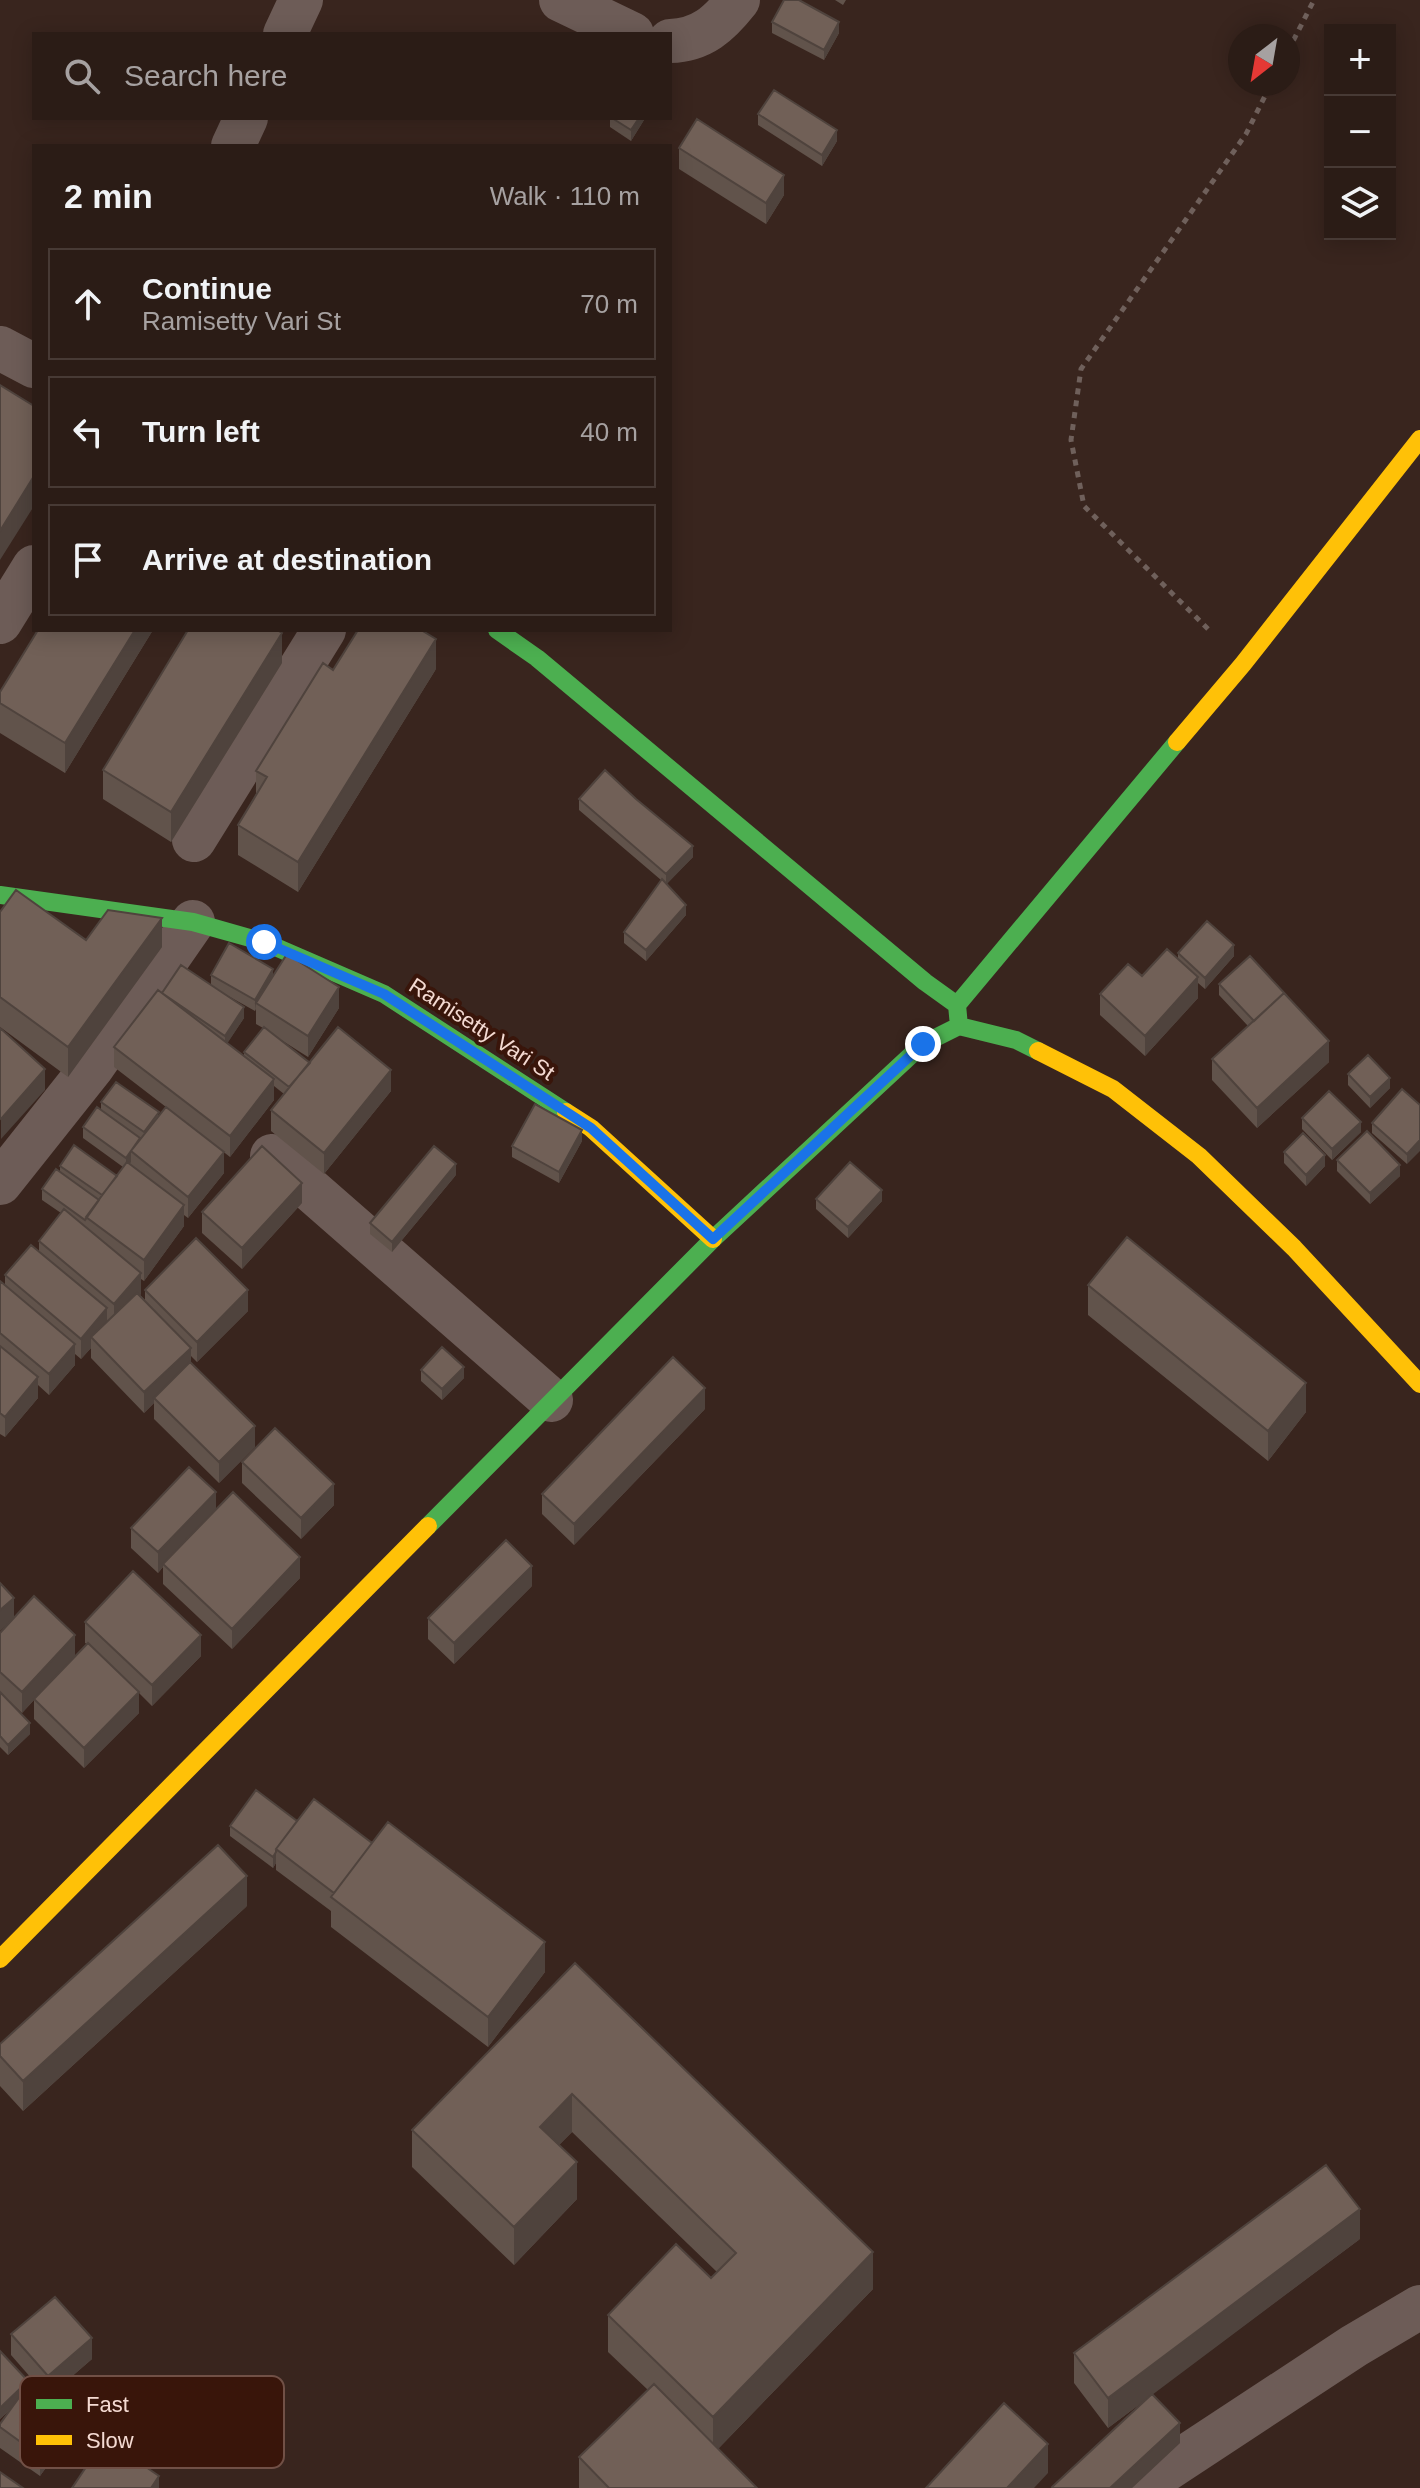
<!DOCTYPE html>
<html lang="en">
<head>
<meta charset="utf-8">
<style>
	:root { --surface:#2b1c16; --page:#33251f; --text:#f1f3f6; --muted:#a6a1a1; --line:#473a35 }
	body { margin:0; font-family:Arial,sans-serif; background:var(--page); color:var(--text) }
	.controls { position:absolute; right:24px; top:24px; display:grid; overflow:hidden; border-radius:0px; box-shadow:0 4px 20px #0003 }
	.controls button { width:72px; height:72px; display:grid; place-items:center; padding:0; border:0; border-bottom:2px solid var(--line); background:var(--surface); color:var(--text); font:40px sans-serif }
	.compass { position:absolute; left:1228px; top:24px; width:72px; height:72px; border-radius:50%; background:var(--surface); box-shadow:0 4px 20px #0003; rotate:211deg }
	.stop { position:absolute; width:24px; height:24px; margin:-18px; border:6px solid #1a73e8; border-radius:50%; background:#fff }
	.stop.end { background:#1a73e8; border-color:#fff; box-shadow:0 2px 8px #0008 }
	.list { margin:0; padding:0; list-style:none }
	h2 { display:flex; justify-content:space-between; align-items:center; height:104px; margin:0; padding:0 32px; font-size:34px }
	h2 small { font-size:26px; font-weight:400; color:var(--muted) }
	.list li { display:grid; grid-template-columns:52px 1fr auto; gap:24px; align-items:center; box-sizing:border-box; height:112px; margin:0 16px 16px; padding:0 16px; border:2px solid var(--line); border-radius:0px }
	.list b { display:block; font-size:30px; white-space:nowrap }
	.list p { margin:0; font-size:26px; white-space:nowrap; color:var(--muted) }
	.list em { font-size:26px; font-style:normal; color:var(--muted) }
	.icon { flex:none; width:44px; height:44px; fill:none; stroke:currentColor; stroke-width:2; stroke-linecap:round; stroke-linejoin:round }
	.map { position:relative; flex:none; width:1420px; height:2488px; overflow:hidden }
	.search { position:absolute; background:var(--surface); box-shadow:0 4px 20px #0003; left:32px; top:32px; width:640px; height:88px; display:flex; align-items:center; gap:20px; box-sizing:border-box; padding:0 28px; border-radius:0px; color:var(--muted); font-size:30px }
	.panel { position:absolute; background:var(--surface); box-shadow:0 4px 20px #0003; left:32px; top:144px; width:640px; height:488px; border-radius:0px }
	.map>svg:first-child { display:block }
	.lines { fill:none; stroke-linecap:round; stroke-linejoin:round }
	.path { stroke:#6f605b; stroke-width:5; stroke-dasharray:6 6; stroke-linecap:butt }
	.street { stroke:#6d5c57; stroke-width:44 }
	.fast { stroke:#4caf50; stroke-width:18 }
	.slow { stroke:#ffc107; stroke-width:18 }
	.wall { fill:#61534b; fill-rule:evenodd }
	.shaded-wall { fill:#4f433d }
	.building { fill:#716057; stroke:#4f433d; stroke-width:2 }
	.route { stroke:#1a73e8; stroke-width:10 }
	.labels { text-anchor:middle; dominant-baseline:central; stroke-width:8; stroke-linejoin:round; paint-order:stroke }
	.street-label { font-size:22px; fill:#f4dad2; stroke:#39150a }
	.key { fill:#39150a; stroke:#715046; stroke-width:2 }
	.key-label { font-size:22px; fill:#f4dad2 }
</style>
</head>
<body>
<div class="map">
<svg width="1420" height="2488" viewBox="0 0 1420 2488">
	<rect width="100%" height="100%" fill="#39251e"/>
	<g class="lines">
		<path class="path" d="M 1288,51 L 1314,0
			M 1208,629 L 1084,506 L 1071,440 L 1081,369 L 1246,134 L 1271,84"/>
		<path class="street" d="M 561,0 L 632,34
			M 285,34 L 301,0
			M 670,41 C 702,40 719,24 738,0
			M 233,146 L 246,118
			M 0,348 L 34,366
			M 0,622 L 34,567
			M 194,840 L 324,630
			M 272,1156 L 551,1400
			M 0,1183 L 93,1066 L 193,922
			M 1148,2488 L 1164,2471 L 1354,2346 L 1420,2307"/>
		<path class="fast" d="M 497,630 L 537,658 L 925,982 L 957,1005
			M 0,895 L 193,922 L 264,942 L 384,994 L 566,1112
			M 959,1026 L 957,1005 L 1177,742
			M 428,1526 L 713,1239 L 923,1044 L 959,1026 L 1016,1040 L 1038,1051"/>
		<path class="slow" d="M 1177,742 L 1243,664 L 1420,439
			M 1038,1051 L 1113,1089 L 1199,1156 L 1294,1248 L 1420,1384
			M 566,1112 L 591,1128 L 713,1239
			M 0,1959 L 428,1526"/>
	</g>
	<path class="wall" d="M 835,0 L 846,0 L 843,5 Z
		M 772,22 L 839,33 L 824,60 L 772,33 Z
		M 758,114 L 837,141 L 822,166 L 758,125 Z
		M 610,118 L 644,118 L 644,120 L 631,141 L 610,127 Z
		M 679,148 L 784,195 L 766,224 L 679,169 Z
		M 153,630 L 65,773 L 0,733 L 0,692 Z
		M 282,663 L 171,842 L 103,799 L 103,770 Z
		M 436,669 L 298,892 L 238,855 L 238,825 L 256,794 L 256,771 Z
		M 579,799 L 693,857 L 666,884 L 686,915 L 646,961 L 624,943 L 624,932 L 661,880 L 579,810 Z
		M 0,912 L 86,940 L 162,947 L 68,1077 L 0,1027 Z
		M 1178,953 L 1234,956 L 1205,989 L 1198,983 L 1198,998 L 1145,1056 L 1100,1015 L 1100,994 L 1142,976 L 1178,959 Z
		M 211,975 L 273,976 L 339,1008 L 308,1057 L 278,1038 L 310,1063 L 391,1091 L 324,1174 L 271,1131 L 271,1110 L 284,1094 L 274,1086 L 274,1100 L 230,1157 L 216,1146 L 224,1173 L 188,1218 L 184,1215 L 184,1226 L 144,1281 L 141,1279 L 141,1294 L 140,1295 L 145,1300 L 145,1290 L 248,1311 L 197,1362 L 191,1356 L 191,1363 L 255,1447 L 219,1483 L 154,1419 L 154,1403 L 144,1413 L 91,1358 L 91,1348 L 81,1359 L 75,1354 L 75,1365 L 49,1395 L 38,1385 L 38,1398 L 5,1437 L 0,1434 L 0,1281 L 5,1286 L 5,1275 L 39,1251 L 39,1241 L 61,1213 L 42,1200 L 42,1189 L 60,1171 L 60,1166 L 117,1176 L 123,1167 L 83,1138 L 83,1127 L 101,1110 L 101,1102 L 159,1115 L 166,1107 L 114,1067 L 114,1047 L 162,993 L 211,985 ZM 221,992 L 255,1011 L 256,1009 L 256,1024 L 263,1028 L 244,1052 L 244,1056 L 227,1043 L 244,1018 Z
		M 1219,984 L 1329,1062 L 1257,1128 L 1212,1080 L 1212,1059 L 1248,1026 L 1219,995 Z
		M 1348,1074 L 1390,1088 L 1370,1108 L 1348,1085 Z
		M 1420,1105 L 1407,1164 L 1372,1133 L 1372,1123 Z
		M 1302,1118 L 1361,1132 L 1332,1160 L 1302,1129 Z
		M 582,1141 L 559,1183 L 512,1157 L 512,1146 Z
		M 1284,1152 L 1325,1166 L 1306,1186 L 1284,1163 Z
		M 1337,1160 L 1400,1176 L 1370,1204 L 1337,1171 Z
		M 456,1175 L 392,1252 L 370,1234 L 370,1223 Z
		M 816,1199 L 882,1201 L 848,1238 L 816,1209 Z
		M 302,1203 L 242,1269 L 202,1233 L 202,1212 Z
		M 1088,1285 L 1306,1412 L 1268,1461 L 1088,1315 Z
		M 421,1370 L 464,1378 L 442,1400 L 421,1381 Z
		M 705,1409 L 574,1545 L 542,1514 L 542,1494 Z
		M 242,1462 L 334,1505 L 301,1539 L 242,1483 Z
		M 216,1510 L 300,1578 L 232,1649 L 163,1584 L 163,1567 L 158,1573 L 131,1548 L 131,1528 Z
		M 532,1586 L 454,1664 L 428,1639 L 428,1618 Z
		M 85,1622 L 201,1656 L 152,1706 L 139,1693 L 139,1713 L 84,1768 L 34,1719 L 34,1700 L 22,1713 L 5,1697 L 30,1734 L 8,1755 L 0,1747 L 0,1633 L 75,1656 L 87,1644 L 85,1643 Z
		M 297,1821 L 545,1972 L 488,2047 L 331,1927 L 331,1911 L 276,1870 L 276,1863 L 273,1868 L 230,1836 L 230,1826 Z
		M 247,1906 L 23,2111 L 0,2086 L 0,2044 Z
		M 575,1963 L 873,2289 L 718,2449 L 757,2488 L 579,2488 L 579,2457 L 648,2390 L 608,2352 L 608,2315 L 711,2278 L 717,2272 L 572,2132 L 559,2145 L 577,2199 L 514,2265 L 412,2167 L 412,2130 Z
		M 1360,2239 L 1152,2394 L 1180,2443 L 1132,2488 L 1052,2488 L 1148,2398 L 1108,2428 L 1074,2383 L 1074,2353 Z
		M 11,2334 L 92,2359 L 55,2391 L 75,2427 L 40,2476 L 0,2448 L 0,2424 L 11,2409 L 0,2419 L 0,2351 L 28,2384 L 32,2379 L 11,2355 Z"/>
	<path class="shaded-wall" d="M 839,22 L 839,33 L 824,60 L 824,50 Z
		M 639,118 L 644,118 L 644,120 L 631,141 L 631,130 Z
		M 837,130 L 837,141 L 822,166 L 822,155 Z
		M 784,175 L 784,195 L 766,224 L 766,203 Z
		M 34,476 L 34,506 L 0,560 L 0,531 Z
		M 135,630 L 153,630 L 65,773 L 65,743 Z
		M 282,633 L 282,663 L 171,842 L 171,812 Z
		M 436,639 L 436,669 L 298,892 L 298,862 Z
		M 693,846 L 693,857 L 666,885 L 666,874 Z
		M 686,905 L 686,915 L 646,961 L 646,950 Z
		M 162,918 L 162,947 L 68,1077 L 68,1047 Z
		M 1234,945 L 1234,956 L 1205,989 L 1205,978 Z
		M 273,969 L 273,979 L 256,1003 L 255,1011 L 255,1000 Z
		M 1198,977 L 1198,998 L 1145,1056 L 1145,1036 Z
		M 339,987 L 339,1008 L 308,1057 L 308,1036 Z
		M 244,1007 L 244,1018 L 225,1047 L 225,1036 Z
		M 1329,1041 L 1329,1062 L 1257,1128 L 1257,1108 Z
		M 45,1069 L 45,1090 L 1,1139 L 1,1119 Z
		M 391,1070 L 391,1091 L 324,1174 L 324,1153 Z
		M 1390,1078 L 1390,1088 L 1370,1108 L 1370,1097 Z
		M 274,1079 L 274,1100 L 230,1157 L 230,1136 Z
		M 1361,1122 L 1361,1132 L 1332,1160 L 1332,1149 Z
		M 582,1130 L 582,1141 L 559,1183 L 559,1172 Z
		M 1420,1140 L 1420,1151 L 1407,1164 L 1407,1154 Z
		M 131,1151 L 131,1162 L 126,1169 L 126,1158 Z
		M 224,1152 L 224,1173 L 188,1218 L 188,1197 Z
		M 1325,1155 L 1325,1166 L 1306,1186 L 1306,1175 Z
		M 456,1164 L 456,1175 L 392,1252 L 392,1242 Z
		M 1400,1165 L 1400,1176 L 1370,1204 L 1370,1193 Z
		M 302,1183 L 302,1203 L 242,1269 L 242,1248 Z
		M 882,1190 L 882,1201 L 848,1238 L 848,1227 Z
		M 184,1205 L 184,1226 L 144,1281 L 144,1260 Z
		M 141,1273 L 141,1294 L 114,1325 L 114,1304 Z
		M 248,1290 L 248,1311 L 197,1362 L 197,1342 Z
		M 107,1308 L 107,1329 L 91,1337 L 91,1348 L 81,1359 L 81,1339 Z
		M 75,1344 L 75,1365 L 49,1395 L 49,1374 Z
		M 191,1348 L 191,1369 L 154,1398 L 154,1403 L 144,1413 L 144,1392 Z
		M 464,1367 L 464,1378 L 442,1400 L 442,1389 Z
		M 38,1377 L 38,1398 L 5,1437 L 5,1417 Z
		M 1306,1383 L 1306,1412 L 1268,1461 L 1268,1431 Z
		M 705,1388 L 705,1409 L 574,1545 L 574,1524 Z
		M 255,1426 L 255,1447 L 219,1483 L 219,1462 Z
		M 334,1484 L 334,1505 L 301,1539 L 301,1518 Z
		M 216,1492 L 216,1513 L 163,1564 L 163,1567 L 158,1573 L 158,1552 Z
		M 300,1557 L 300,1578 L 232,1649 L 232,1629 Z
		M 532,1566 L 532,1586 L 454,1664 L 454,1643 Z
		M 14,1598 L 14,1619 L 0,1631 L 0,1610 Z
		M 75,1635 L 75,1656 L 22,1713 L 22,1692 Z
		M 201,1635 L 201,1656 L 152,1706 L 152,1685 Z
		M 139,1692 L 139,1713 L 84,1768 L 84,1748 Z
		M 30,1723 L 30,1734 L 8,1755 L 8,1745 Z
		M 276,1852 L 276,1863 L 273,1868 L 273,1857 Z
		M 247,1876 L 247,1906 L 23,2111 L 23,2081 Z
		M 545,1942 L 545,1972 L 488,2047 L 488,2017 Z
		M 572,2094 L 572,2132 L 540,2164 L 540,2127 Z
		M 577,2162 L 577,2199 L 514,2265 L 514,2227 Z
		M 1360,2209 L 1360,2239 L 1108,2428 L 1108,2398 Z
		M 873,2252 L 873,2289 L 713,2454 L 713,2417 Z
		M 92,2338 L 92,2359 L 48,2397 L 48,2376 Z
		M 28,2381 L 28,2392 L 0,2419 L 0,2408 Z
		M 75,2406 L 75,2427 L 40,2476 L 40,2456 Z
		M 1180,2423 L 1180,2443 L 1132,2488 L 1110,2488 Z
		M 1048,2444 L 1048,2473 L 1034,2488 L 1007,2488 Z
		M 159,2476 L 159,2488 L 151,2488 Z"/>
	<path class="building" d="M 784,0 L 799,0 L 839,22 L 824,50 L 772,22 Z
		M 774,90 L 837,130 L 822,155 L 758,114 Z
		M 612,118 L 639,118 L 631,130 Z
		M 697,119 L 784,175 L 766,203 L 679,148 Z
		M 0,385 L 34,406 L 34,476 L 0,531 Z
		M 38,630 L 135,630 L 65,743 L 0,703 L 0,692 Z
		M 188,630 L 277,630 L 282,633 L 171,812 L 103,770 Z
		M 358,630 L 421,630 L 436,639 L 298,862 L 238,825 L 267,777 L 256,771 L 323,663 L 333,670 Z
		M 605,770 L 636,799 L 693,846 L 666,874 L 579,799 Z
		M 662,879 L 686,905 L 646,950 L 624,932 Z
		M 16,890 L 86,940 L 108,910 L 162,918 L 68,1047 L 0,997 L 0,912 Z
		M 1207,921 L 1234,945 L 1205,978 L 1178,953 Z
		M 229,943 L 273,969 L 255,1000 L 211,975 Z
		M 1167,949 L 1198,977 L 1145,1036 L 1100,994 L 1128,964 L 1142,976 Z
		M 287,954 L 339,987 L 308,1036 L 256,1003 Z
		M 1250,956 L 1287,996 L 1284,993 L 1254,1021 L 1219,984 Z
		M 181,965 L 244,1007 L 225,1036 L 162,993 Z
		M 158,990 L 274,1079 L 230,1136 L 114,1047 Z
		M 1284,993 L 1329,1041 L 1257,1108 L 1212,1059 Z
		M 264,1027 L 310,1063 L 289,1087 L 244,1052 Z
		M 338,1027 L 391,1070 L 324,1153 L 271,1110 Z
		M 0,1028 L 45,1069 L 1,1119 L 0,1118 Z
		M 1368,1055 L 1390,1078 L 1370,1097 L 1348,1074 Z
		M 116,1082 L 159,1112 L 144,1132 L 101,1102 Z
		M 1402,1089 L 1420,1105 L 1420,1140 L 1407,1154 L 1372,1123 Z
		M 1329,1091 L 1361,1122 L 1332,1149 L 1302,1118 Z
		M 535,1104 L 582,1130 L 559,1172 L 512,1146 Z
		M 97,1107 L 140,1138 L 126,1158 L 83,1127 Z
		M 166,1107 L 224,1152 L 188,1197 L 131,1151 Z
		M 1367,1131 L 1400,1165 L 1370,1193 L 1337,1160 Z
		M 1303,1133 L 1325,1155 L 1306,1175 L 1284,1152 Z
		M 74,1145 L 117,1176 L 102,1195 L 60,1166 Z
		M 262,1146 L 302,1183 L 242,1248 L 202,1212 Z
		M 434,1146 L 456,1164 L 392,1242 L 370,1223 Z
		M 127,1162 L 184,1205 L 144,1260 L 86,1217 Z
		M 850,1162 L 882,1190 L 848,1227 L 816,1199 Z
		M 56,1169 L 99,1200 L 85,1220 L 42,1189 Z
		M 64,1209 L 141,1273 L 114,1304 L 39,1241 Z
		M 1127,1237 L 1306,1383 L 1268,1431 L 1088,1285 Z
		M 196,1238 L 248,1290 L 197,1342 L 145,1290 Z
		M 31,1245 L 107,1308 L 81,1339 L 5,1275 Z
		M 0,1281 L 75,1344 L 49,1374 L 0,1333 Z
		M 137,1293 L 191,1348 L 144,1392 L 91,1337 Z
		M 0,1346 L 38,1377 L 5,1417 L 0,1413 Z
		M 442,1347 L 464,1367 L 442,1389 L 421,1370 Z
		M 673,1357 L 705,1388 L 574,1524 L 542,1494 Z
		M 190,1362 L 255,1426 L 219,1462 L 154,1398 Z
		M 275,1428 L 334,1484 L 301,1518 L 242,1462 Z
		M 189,1467 L 216,1492 L 158,1552 L 131,1528 Z
		M 233,1492 L 300,1557 L 232,1629 L 163,1564 Z
		M 506,1540 L 532,1566 L 454,1643 L 428,1618 Z
		M 133,1571 L 201,1635 L 152,1685 L 85,1622 Z
		M 0,1583 L 14,1598 L 0,1610 Z
		M 34,1596 L 75,1635 L 22,1692 L 0,1672 L 0,1633 Z
		M 88,1643 L 139,1692 L 84,1748 L 34,1699 Z
		M 0,1692 L 30,1723 L 8,1745 L 0,1736 Z
		M 256,1790 L 297,1821 L 276,1849 L 276,1852 L 273,1857 L 230,1826 Z
		M 314,1799 L 372,1843 L 334,1893 L 276,1849 Z
		M 388,1822 L 545,1942 L 488,2017 L 331,1897 Z
		M 218,1845 L 247,1876 L 23,2081 L 0,2056 L 0,2044 Z
		M 575,1963 L 873,2252 L 713,2417 L 608,2315 L 676,2244 L 711,2278 L 736,2253 L 572,2094 L 540,2127 L 577,2162 L 514,2227 L 412,2130 Z
		M 1326,2165 L 1360,2209 L 1108,2398 L 1074,2353 Z
		M 55,2297 L 92,2338 L 48,2376 L 11,2334 Z
		M 0,2351 L 28,2381 L 0,2408 Z
		M 34,2377 L 75,2406 L 40,2456 L 0,2427 L 0,2424 Z
		M 654,2384 L 757,2488 L 609,2488 L 579,2457 Z
		M 1152,2394 L 1180,2423 L 1110,2488 L 1053,2488 L 1052,2487 Z
		M 1004,2403 L 1048,2444 L 1007,2488 L 926,2488 Z
		M 105,2439 L 159,2476 L 151,2488 L 72,2488 Z
		M 0,2472 L 23,2488 L 0,2488 Z"/>
	<g class="lines">
		<path class="route" d="M 264,942 L 384,994 L 591,1128 L 713,1239 L 923,1044"/>
	</g>
	<g class="labels">
		<g class="street-label">
			<text transform="translate(482 1029) rotate(33)">Ramisetty Vari St</text>
		</g>
	</g>
	<rect x="20" y="2376" width="264" height="92" rx="12" class="key"/>
	<rect x="36" y="2399" width="36" height="10" fill="#4caf50"/>
	<rect x="36" y="2435" width="36" height="10" fill="#ffc107"/>
	<g class="key-label">
		<text x="86" y="2412">Fast</text>
		<text x="86" y="2448">Slow</text>
	</g>
</svg>
<div class="controls">
<button>+</button>
<button>−</button>
<button><svg class="icon" aria-label="layers" viewBox="0 0 24 24"><path d="M12 4l9 5-9 5-9-5zM3 14l9 5 9-5"/></svg></button>
</div>
<svg class="compass" viewBox="-18 -18 36 36"><path d="M0-13l5 13h-10z" fill="#e53935"/><path d="M0 13l5-13h-10z" fill="#a6a1a1"/></svg>
<div class="stop" style="left:264px;top:942px"></div>
<div class="stop end" style="left:923px;top:1044px"></div>
<div class="search"><svg class="icon" aria-label="search" viewBox="0 0 24 24"><circle cx="10" cy="10" r="6"/><path d="M15 15l6 6"/></svg>Search here</div>
<section class="panel">
<h2>2 min<small>Walk · 110 m</small></h2>
<ul class="list">
<li><svg class="icon" aria-label="ahead" viewBox="0 0 24 24"><path d="M12 20V5M6 11l6-6 6 6"/></svg><div><b>Continue</b><p>Ramisetty Vari St</p></div><em>70 m</em></li>
<li><svg class="icon" aria-label="left" viewBox="0 0 24 24"><path d="M17 20v-9H6M10 6l-5 5 5 5"/></svg><div><b>Turn left</b></div><em>40 m</em></li>
<li><svg class="icon" aria-label="arrive" viewBox="0 0 24 24"><path d="M6 21V4h12l-3 4 3 4H6"/></svg><div><b>Arrive at destination</b></div></li>
</ul>
</section>
</div>
</body>
</html>
